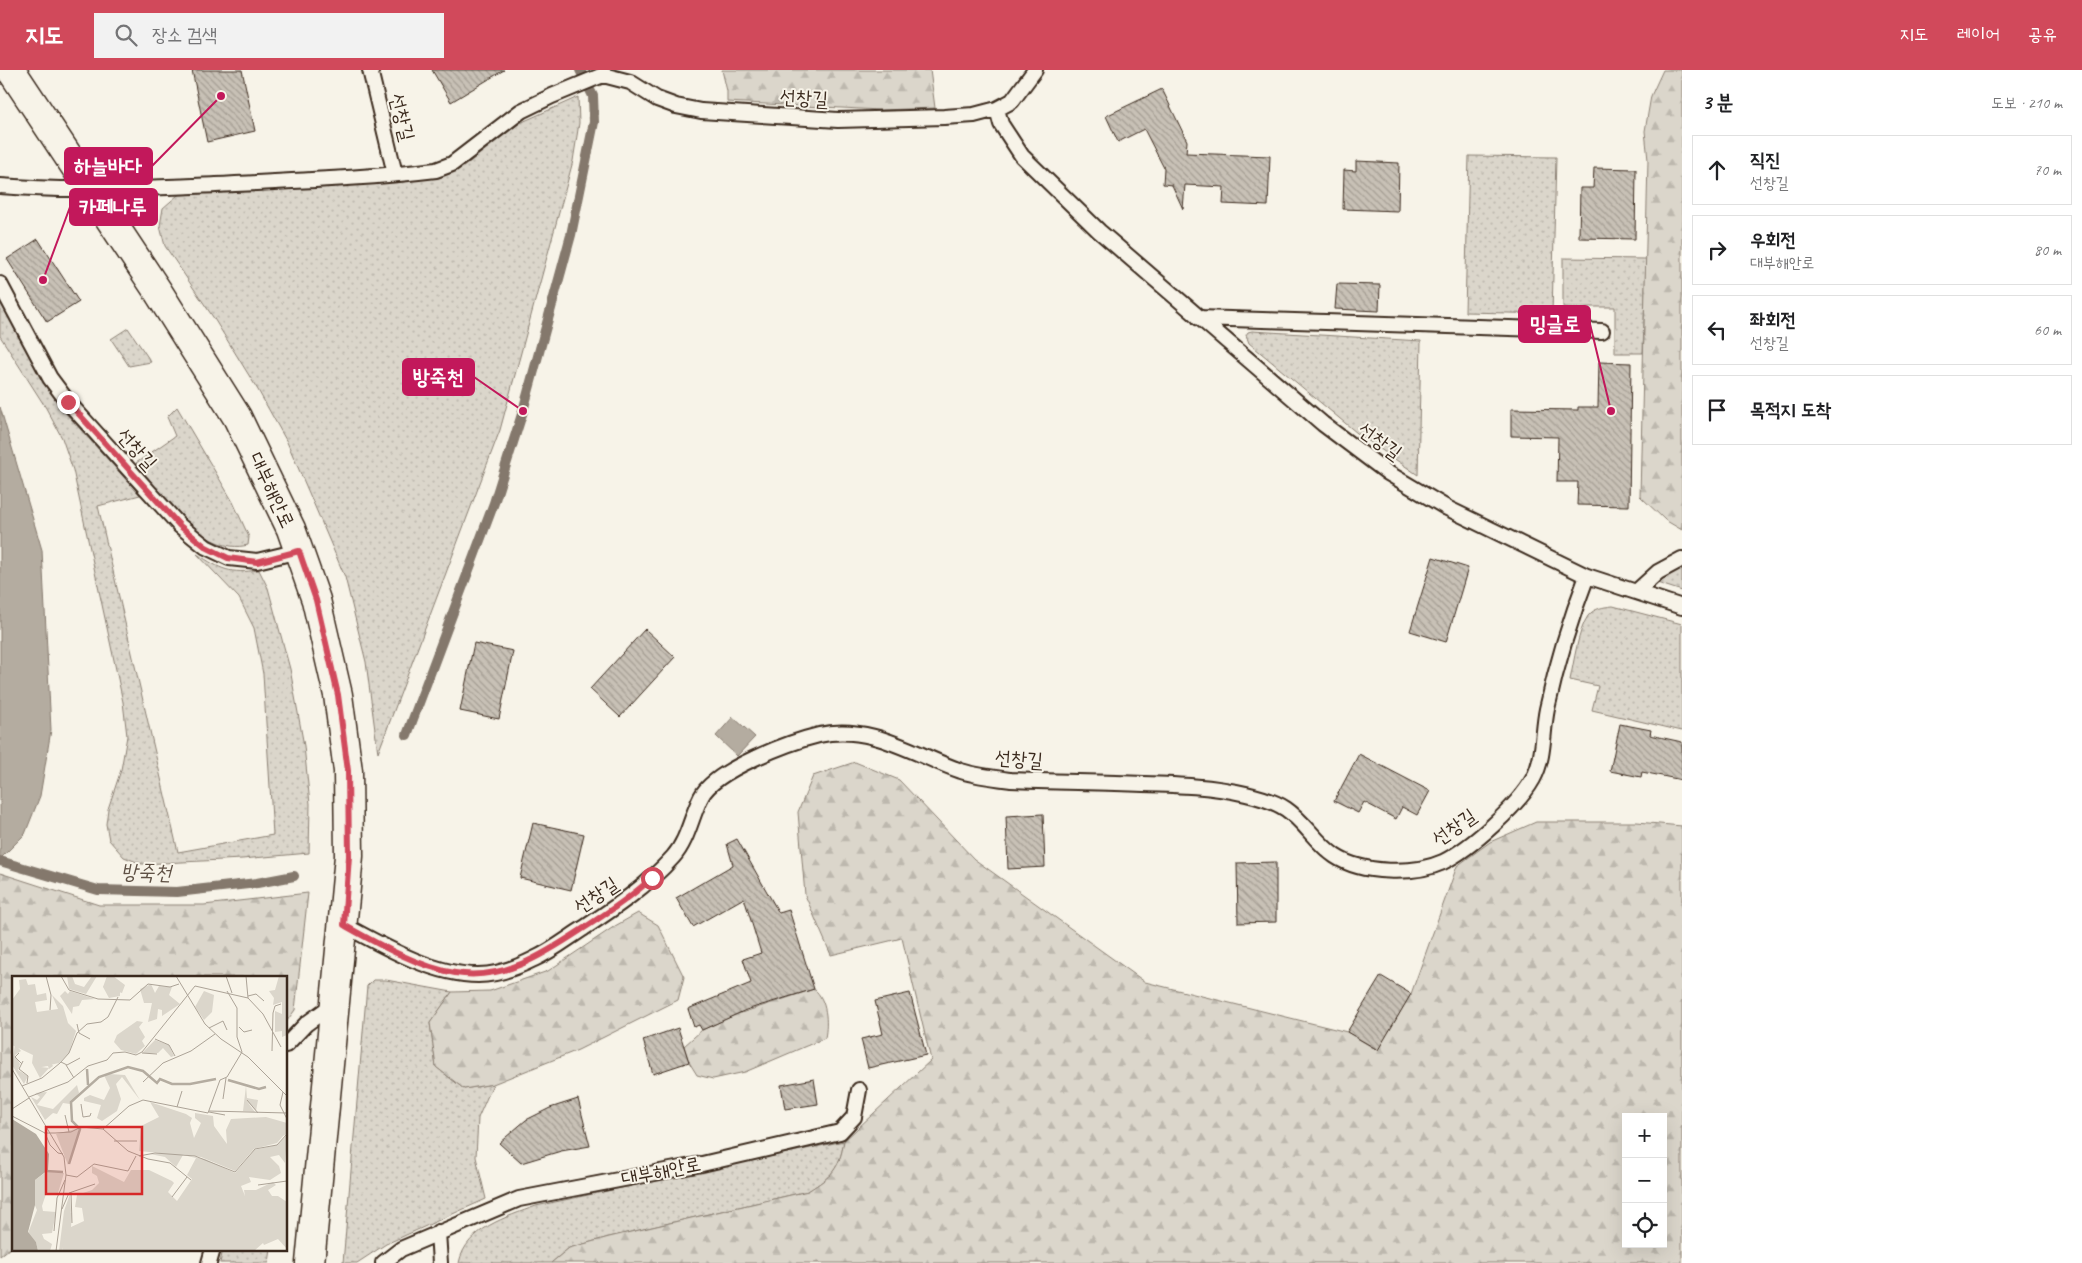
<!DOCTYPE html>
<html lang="ko">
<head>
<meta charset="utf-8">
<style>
	:root { --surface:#fff; --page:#f2f2f2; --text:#202124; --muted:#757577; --line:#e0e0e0; --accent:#d1495b }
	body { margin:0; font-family:Caveat,"Poor Story",sans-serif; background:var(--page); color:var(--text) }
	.controls { position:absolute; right:15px; bottom:15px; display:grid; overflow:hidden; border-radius:0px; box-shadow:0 5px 20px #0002 }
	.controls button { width:45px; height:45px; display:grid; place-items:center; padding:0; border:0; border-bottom:1px solid var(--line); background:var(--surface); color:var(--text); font:25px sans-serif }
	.stop { position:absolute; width:15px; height:15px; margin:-11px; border:4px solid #d1495b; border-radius:50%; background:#fff }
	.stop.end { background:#d1495b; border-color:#fff; box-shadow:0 1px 5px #0008 }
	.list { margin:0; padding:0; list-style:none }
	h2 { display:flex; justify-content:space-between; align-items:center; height:65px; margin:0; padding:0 20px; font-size:21px }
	h2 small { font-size:16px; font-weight:400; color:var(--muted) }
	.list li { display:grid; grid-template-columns:32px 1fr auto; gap:15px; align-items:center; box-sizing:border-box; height:70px; margin:0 10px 10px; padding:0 10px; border:1px solid var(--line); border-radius:0px }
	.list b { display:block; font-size:19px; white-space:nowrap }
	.list p { margin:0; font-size:16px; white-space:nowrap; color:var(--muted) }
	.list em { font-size:16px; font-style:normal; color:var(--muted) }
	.icon { flex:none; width:28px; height:28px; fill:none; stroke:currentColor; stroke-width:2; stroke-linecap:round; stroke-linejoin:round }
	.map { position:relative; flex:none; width:1682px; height:1193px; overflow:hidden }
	header { display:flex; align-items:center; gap:30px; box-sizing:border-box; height:70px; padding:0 25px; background:var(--accent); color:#fff }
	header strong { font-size:24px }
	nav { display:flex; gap:28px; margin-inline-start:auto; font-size:18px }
	.search { width:350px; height:45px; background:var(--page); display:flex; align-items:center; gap:12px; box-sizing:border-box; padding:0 18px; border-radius:0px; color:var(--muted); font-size:19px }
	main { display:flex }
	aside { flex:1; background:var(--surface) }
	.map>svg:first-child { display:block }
	.grass { fill:url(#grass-dots); stroke:#8b8074 }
	.forest { fill:url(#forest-firs); stroke:#8b8074; fill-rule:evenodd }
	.water { fill:#b4aca0; stroke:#84786c }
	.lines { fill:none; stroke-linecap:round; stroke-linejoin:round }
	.stream { stroke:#84786c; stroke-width:10 }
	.building { fill:url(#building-back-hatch); stroke:#3b2a1e }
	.lane-casing { stroke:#3b2a1e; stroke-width:18 }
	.secondary-casing { stroke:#3b2a1e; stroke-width:31 }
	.lane { stroke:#f7f3e8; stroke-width:14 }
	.secondary { stroke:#f7f3e8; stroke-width:28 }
	.route { stroke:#d1495b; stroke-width:6 }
	.labels { text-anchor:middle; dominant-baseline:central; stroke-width:4; stroke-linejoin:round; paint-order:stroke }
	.street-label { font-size:20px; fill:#3b2a1e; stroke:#f7f3e8 }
	.water-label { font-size:21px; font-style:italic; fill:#5f5145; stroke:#f7f3e8 }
	.inset-river { fill:none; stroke:#b4aca0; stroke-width:2.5 }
	.inset-road { fill:none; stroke:#aca397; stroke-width:1 }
	.view { fill:#d62828; fill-opacity:0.15; stroke:#d62828; stroke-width:2.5 }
	.inset-edge { fill:none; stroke:#3b2a1e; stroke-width:2.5 }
	.leader { fill:none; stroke:#c2185b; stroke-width:2 }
	.callout-dot { fill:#c2185b; stroke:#f7f3e8; stroke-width:2 }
	.callout { fill:#c2185b; stroke:#c2185b; stroke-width:2 }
	.callout-label { font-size:21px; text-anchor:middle; font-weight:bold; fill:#fff }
</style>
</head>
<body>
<header>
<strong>지도</strong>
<div class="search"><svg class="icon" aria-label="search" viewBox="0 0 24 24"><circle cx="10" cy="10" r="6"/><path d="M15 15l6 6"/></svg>장소 검색</div>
<nav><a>지도</a><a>레이어</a><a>공유</a></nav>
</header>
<main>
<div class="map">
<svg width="1682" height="1193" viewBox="0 0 1682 1193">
	<defs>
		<pattern id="grass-dots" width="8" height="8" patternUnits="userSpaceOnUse" patternTransform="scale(1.25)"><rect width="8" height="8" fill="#dbd6cb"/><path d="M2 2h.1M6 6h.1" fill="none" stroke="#bdb8ae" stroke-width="1.8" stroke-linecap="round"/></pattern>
		<pattern id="forest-firs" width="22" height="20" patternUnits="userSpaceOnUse" patternTransform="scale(1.25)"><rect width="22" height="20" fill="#dbd6cb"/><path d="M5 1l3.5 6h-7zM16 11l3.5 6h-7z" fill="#bdb8ae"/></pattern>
		<pattern id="building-back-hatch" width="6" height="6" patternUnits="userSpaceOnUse" patternTransform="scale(1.25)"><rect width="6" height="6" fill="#c8c1b6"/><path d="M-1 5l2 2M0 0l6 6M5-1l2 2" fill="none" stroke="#a49d93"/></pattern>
	</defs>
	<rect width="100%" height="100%" fill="#f7f3e8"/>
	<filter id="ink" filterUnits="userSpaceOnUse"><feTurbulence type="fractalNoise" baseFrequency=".02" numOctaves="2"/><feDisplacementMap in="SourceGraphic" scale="10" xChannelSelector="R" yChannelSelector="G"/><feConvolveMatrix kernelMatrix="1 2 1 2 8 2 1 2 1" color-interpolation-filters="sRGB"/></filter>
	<g filter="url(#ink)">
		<path class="grass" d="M 578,27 L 579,53 L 573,91 L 500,360 L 378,683 L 366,592 L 345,507 L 316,439 L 287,372 L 258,320 L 213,247 L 165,176 L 160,156 L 163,138 L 178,125 L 438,107 L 462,98 L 520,53 Z
			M 1469,86 L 1556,87 L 1552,244 L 1465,242 Z
			M 1563,188 L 1646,189 L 1643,283 L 1615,283 L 1615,237 L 1563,237 Z
			M 0,230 L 61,338 L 140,425 L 98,436 L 178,782 L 273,765 L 263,604 L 254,558 L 239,528 L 197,484 C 222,500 229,504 259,500 L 268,518 L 290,599 L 304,676 L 310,734 L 309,783 L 242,789 L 142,794 L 124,787 L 109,770 L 106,754 L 108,739 L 121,700 L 127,666 L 123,632 L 73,400 L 62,368 L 46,338 L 0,266 Z
			M 128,258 L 151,292 L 129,296 L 111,269 Z
			M 1252,261 L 1421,271 L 1418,405 L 1357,363 L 1249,273 L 1246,265 L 1248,262 Z
			M 177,337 L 233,432 L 249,467 L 248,475 C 203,487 161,422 136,393 L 175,366 L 167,347 Z
			M 1682,496 L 1682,521 L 1654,512 Z
			M 1613,536 L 1682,554 L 1682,661 L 1592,640 L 1598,616 L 1570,610 C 1574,592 1578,560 1588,546 C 1594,538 1604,537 1613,536 Z
			M 373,910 L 386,910 L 452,922 L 430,953 L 436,997 L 464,1019 L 493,1014 L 478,1048 L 476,1087 L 486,1129 L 386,1174 L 357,1193 L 343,1193 L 367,916 Z
			M 844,1071 C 839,1100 832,1106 808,1121 L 609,1167 L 569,1178 L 551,1193 L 459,1193 C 466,1158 507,1147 536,1136 Z
			M 223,1179 L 271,1179 L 269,1193 L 220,1193 Z"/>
		<path class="forest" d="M 722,0 L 930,0 L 935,38 L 880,40 L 727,32 L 727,21 Z
			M 1663,0 L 1682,0 L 1682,460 L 1665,450 L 1640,426 L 1648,90 L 1645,61 L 1651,26 Z
			M 855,692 L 899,710 L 974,789 L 1145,912 L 1347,962 L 1377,980 L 1411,924 L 1457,796 L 1490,772 L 1536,752 L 1637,752 L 1682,756 L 1682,1193 L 551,1193 L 569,1178 L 609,1167 L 808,1121 C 832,1106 839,1100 844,1071 L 931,990 L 902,868 L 831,885 L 805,825 L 798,742 L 813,706 ZM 1626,1047 L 1663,1047 L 1663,1174 L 1626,1174 Z
			M 0,803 L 99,835 L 204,835 L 308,823 L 295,940 L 286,952 L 286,907 L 14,907 L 14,1175 L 0,1186 Z
			M 638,843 L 658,855 L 684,907 L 678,930 L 578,980 L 493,1014 L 464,1019 L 436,997 L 430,953 L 452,922 L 490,921 L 548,901 L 615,856 Z
			M 814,919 C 827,930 828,952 825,968 L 745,1002 L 713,1009 L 697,1005 L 689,992 L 684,976 L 702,960 L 735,945 Z"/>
		<path class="water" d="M 0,337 L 42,480 L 51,660 L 40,726 L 25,764 L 0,789 Z
			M 733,647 L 755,667 L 737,686 L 716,666 Z"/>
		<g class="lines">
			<path class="stream" d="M 407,665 L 494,433 L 523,341 L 571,165 L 594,52 L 593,26 L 580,0
				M 0,791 L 98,820 L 177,822 L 257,813 L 294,806"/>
		</g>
		<path class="building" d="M 192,0 L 242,0 L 255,61 L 207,72 Z
			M 432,0 L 504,0 L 451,32 Z
			M 1162,19 L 1187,71 L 1186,83 L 1270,86 L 1268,136 L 1223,134 L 1224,117 L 1185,115 L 1183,139 L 1172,115 L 1163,114 L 1164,98 L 1144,59 L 1118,72 L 1106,46 Z
			M 1356,91 L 1399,93 L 1398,141 L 1343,139 L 1344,100 L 1356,101 Z
			M 1594,98 L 1636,99 L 1635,169 L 1579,168 L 1580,118 L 1593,118 Z
			M 38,169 L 79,232 L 47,252 L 7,189 Z
			M 1337,214 L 1380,215 L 1379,241 L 1335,239 Z
			M 1599,292 L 1631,293 L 1629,436 L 1577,435 L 1578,412 L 1557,412 L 1558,367 L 1511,366 L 1511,339 L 1578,340 L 1578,337 L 1598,337 Z
			M 1433,487 L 1468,498 L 1446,572 L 1410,561 Z
			M 645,559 L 675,587 L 620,647 L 590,619 Z
			M 474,573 L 513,581 L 499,649 L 460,641 Z
			M 1620,654 L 1651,660 L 1650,665 L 1682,672 L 1682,710 L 1642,702 L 1641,707 L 1610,701 Z
			M 1359,684 L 1430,721 L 1417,745 L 1402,737 L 1396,749 L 1364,732 L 1358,743 L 1334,731 Z
			M 1043,744 L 1045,797 L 1008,799 L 1006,746 Z
			M 533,753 L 584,764 L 571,820 L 520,808 Z
			M 737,769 L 779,843 L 789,840 L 814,919 L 746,940 L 702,960 L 699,955 L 694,957 L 688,939 L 751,913 L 743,889 L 761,883 L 744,828 L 693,857 L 676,828 L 733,795 L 727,774 Z
			M 1276,792 L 1276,852 L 1238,853 L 1237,793 Z
			M 1381,906 L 1411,924 L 1378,980 L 1347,962 Z
			M 910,923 L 926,985 L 868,998 L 861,969 L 883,964 L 875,931 Z
			M 678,958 L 689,992 L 653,1004 L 643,970 Z
			M 814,1009 L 818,1034 L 785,1039 L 781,1015 Z
			M 578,1029 L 590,1076 L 561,1081 L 521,1093 L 499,1073 L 526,1050 L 550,1038 Z"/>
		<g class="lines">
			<g class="lane-casing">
				<path id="lane" d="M 370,0 L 395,104
					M 997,39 L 1001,54 L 1022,86 L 1099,161 L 1323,354 L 1388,403 L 1447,438 L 1587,506 L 1682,537
					M 0,116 C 71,122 145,118 216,115 C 289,111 363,109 436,100 L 452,94 L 521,41 L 552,26 L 603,5 L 630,12 L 657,29 L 676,36 L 701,41 L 838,50 L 944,47 L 974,45 L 997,39 L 1012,31 L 1035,0
					M 0,214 L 50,308 L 68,332 L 180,456 L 206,477 L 229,488 L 257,491 L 299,481
					M 1199,248 L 1602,261
					M 1636,522 L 1658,502 L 1682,489
					M 344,855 C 383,876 433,905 478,905 C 496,905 518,897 534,889 C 552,881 568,868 584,858 C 616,837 647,816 673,787 C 688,770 691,747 701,727 C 714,700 790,672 819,665 C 870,653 915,685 961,701 C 977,706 995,708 1011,710 C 1055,712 1099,712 1143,714 C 1177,715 1212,716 1246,724 C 1259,727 1274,731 1286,739 C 1305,752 1316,773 1335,786 C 1362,804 1414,805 1443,792 C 1471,778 1518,736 1533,709 C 1545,687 1542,663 1547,639 C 1557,593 1570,550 1587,506
					M 286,975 L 306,954 L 335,933
					M 438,1162 L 440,1193
					M 209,1193 L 213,1179
					M 383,1193 L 401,1179 L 519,1129 L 702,1094 L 840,1062 L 854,1047 L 859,1020"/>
			</g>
			<g class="secondary-casing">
				<path id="secondary" d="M 11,0 L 157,220 L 237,347 L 291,459 L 316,530 L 338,625 L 348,701 L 349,786 L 310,1193"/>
			</g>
			<use href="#lane" class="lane"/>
			<use href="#secondary" class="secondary"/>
		</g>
	</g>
	<g class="lines" filter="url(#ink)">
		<path class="route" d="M 68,332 L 180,456 L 206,477 L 228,488 L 257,492 L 299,481 L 316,530 L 338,625 L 348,701 L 349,786 L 344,855 C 376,873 418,897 455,903 C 503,911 543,885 581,860 C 606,844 630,828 652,808"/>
	</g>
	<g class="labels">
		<g class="street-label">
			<text transform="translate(804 28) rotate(3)">선창길</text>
			<text transform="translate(402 47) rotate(76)">선창길</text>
			<text transform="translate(1380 371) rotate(36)">선창길</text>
			<text transform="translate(137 379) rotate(48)">선창길</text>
			<text transform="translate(272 420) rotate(65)">대부해안로</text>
			<text transform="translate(1019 689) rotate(4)">선창길</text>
			<text transform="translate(1454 757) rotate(-35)">선창길</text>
			<text transform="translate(596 825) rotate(-34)">선창길</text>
			<text transform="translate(661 1101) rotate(-11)">대부해안로</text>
		</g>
		<g class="water-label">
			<text transform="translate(146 802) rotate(1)">방죽천</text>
		</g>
	</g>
	<g transform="translate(12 906)">
		<rect width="275" height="275" fill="#f7f3e8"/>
		<path d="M 95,0 L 101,0 L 113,9 L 110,17 L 91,11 ZM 139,8 L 143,17 L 147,10 L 160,11 L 157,19 L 168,28 L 150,40 L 150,34 L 146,33 L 145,43 L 136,46 L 140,27 L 132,27 L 128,13 ZM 53,15 L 56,18 L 58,15 L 83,23 L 70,24 L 67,30 L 61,31 L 60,38 L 48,20 ZM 192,15 L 202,19 L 200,36 L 192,44 L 183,31 ZM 263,35 L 270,38 L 270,55 L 263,56 ZM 143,64 L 157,69 L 162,80 L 159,81 L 151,72 L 146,77 L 130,77 ZM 3,68 L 9,75 L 3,79 L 8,88 L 6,94 L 16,100 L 12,108 L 0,89 ZM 97,98 L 113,99 L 128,124 L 110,101 L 104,108 L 109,123 L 105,135 L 90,145 L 85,142 L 89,129 L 72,125 L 72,122 L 78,119 L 92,124 L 98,112 L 92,99 ZM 65,109 L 67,117 L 58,128 L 51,127 L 45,138 L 41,137 L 33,144 L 19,121 L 25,124 L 28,121 L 23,117 L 35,116 L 25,129 L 41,133 ZM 234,110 L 235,122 L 246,124 L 244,135 L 234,124 L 243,136 L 231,135 ZM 67,152 L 63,171 L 56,189 L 44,158 ZM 58,218 L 59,235 L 53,266 L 50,274 L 47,275 L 52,235 Z" fill="#dbd6cb"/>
		<path d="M 55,0 L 60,0 L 63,8 L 72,11 L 80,0 L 85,0 L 74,18 L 57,13 ZM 267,0 L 275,0 L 275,59 L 270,61 L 270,26 L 261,29 L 262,22 L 257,15 L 263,14 ZM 14,3 L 16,9 L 23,8 L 25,19 L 34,17 L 35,24 L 23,26 L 25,36 L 46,33 L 40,19 L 51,30 L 56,47 L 64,55 L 57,77 L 47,87 L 29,91 L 37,92 L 28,102 L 20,87 L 21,79 L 0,69 L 0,24 L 8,13 L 7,4 ZM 93,8 L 108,15 L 108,20 L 97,22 L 91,11 ZM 125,45 L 131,46 L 127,51 L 133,61 L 130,65 L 133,70 L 124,78 L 109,74 L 102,66 L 105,59 ZM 138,126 L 174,138 L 180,142 L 178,147 L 182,162 L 189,147 L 183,142 L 183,137 L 201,140 L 202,150 L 215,168 L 214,154 L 219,143 L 254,141 L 275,147 L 275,158 L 271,160 L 265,167 L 242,173 L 223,195 L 189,181 L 168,178 L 193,183 L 223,197 L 242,174 L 265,169 L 275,159 L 273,187 L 267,179 L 258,181 L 267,190 L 269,197 L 258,204 L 237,201 L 239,206 L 229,210 L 233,220 L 232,214 L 244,214 L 261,206 L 264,209 L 256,214 L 260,220 L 266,220 L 275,226 L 275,273 L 266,263 L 252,269 L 251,267 L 242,275 L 50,275 L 57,236 L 60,237 L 59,251 L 72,245 L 70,232 L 63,231 L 65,219 L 80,214 L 87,207 L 85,200 L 80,197 L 80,190 L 112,206 L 119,194 L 137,194 L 160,205 L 162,207 L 156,216 L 165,225 L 180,203 L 175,199 L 184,182 L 171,179 L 164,191 L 153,181 L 138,178 L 148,177 L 127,175 L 129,150 L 147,141 ZM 34,196 L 52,197 L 46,217 L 34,218 L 30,230 L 31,235 L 44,236 L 40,257 L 30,258 L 32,263 L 40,268 L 38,275 L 26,275 L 24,266 L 16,257 L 25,234 L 21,225 L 23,204 Z" fill="#dbd6cb"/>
		<path d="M 29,80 L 35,80 L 41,90 L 37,93 L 36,90 L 28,91 L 26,84 Z" fill="#dbd6cb"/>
		<path d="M 0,143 L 24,158 L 37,178 L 36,194 L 23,204 L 23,229 L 16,256 L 24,266 L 26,275 L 0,275 Z" fill="#b4aca0"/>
		<path class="inset-river" d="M 75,93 L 76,109M 216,104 L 247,113 L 254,111M 57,188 L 68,153 L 60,145 L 59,126 L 87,101 L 116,91 L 131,95 L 145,107 L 148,103 L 160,108 L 178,108 L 204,103M 34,195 L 51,196"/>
		<path class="inset-road" d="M 34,0 L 39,19 L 38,34M 49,0 L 57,14 L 86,23 L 118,24 L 136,8 L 158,11 L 167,8M 164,0 L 193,48 L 209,63 L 236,81 L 275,120M 214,0 L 220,17M 234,0 L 236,22M 236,20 L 244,18 L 252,25M 65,48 L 67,57 L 78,63M 227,51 L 232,56 L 240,54M 197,52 L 211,45 L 215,54M 143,63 L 157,69 L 163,80M 260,75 L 261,37 L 263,30 L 269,28M 7,77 L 3,81 L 10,88M 130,77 L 145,78M 11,85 L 7,93 L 16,100 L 15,107M 49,86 L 55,89 L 68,82M 54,89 L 62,102M 0,93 L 52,181 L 54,199 L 44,275M 131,106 L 151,87 L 179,75 L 203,58M 10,110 L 30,102 L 48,87 L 57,77 L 65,57 L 75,48 L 89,46 L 96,41 L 106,21M 271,116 L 268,129 L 275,143M 17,121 L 56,106 L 76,90 L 95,84 L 101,77 L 113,76 L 124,79 L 130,76 L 183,10 L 236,22 L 251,38 L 269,71M 211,123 L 214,102M 235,124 L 246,137M 69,128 L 71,141 L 78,140 L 79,137M 165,131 L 170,115M 0,133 L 17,122M 197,135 L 275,137M 197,136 L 213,139M 53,139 L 57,156M 0,140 L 33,157 L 43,157 L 59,156 L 69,151 L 91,153 L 117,130 L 131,124 L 196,137 L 208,104 L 215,101 L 230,76 L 225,61 L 225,32 L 215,15M 91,153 L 116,175 L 136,183 L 158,187 L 179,204M 33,157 L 38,169 L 46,177 L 51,178M 102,165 L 125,165M 127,180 L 143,177 L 183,180 L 223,196 L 243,173 L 265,169 L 275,158M 54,199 L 65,201 L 82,188 L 116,195 L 124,180M 246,209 L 275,205M 59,216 L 60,247M 160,221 L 175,201M 50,233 L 57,217 L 83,208M 42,255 L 45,222 L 53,204"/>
		<path class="view" d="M 34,151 L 130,151 L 130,218 L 34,218 Z"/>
		<rect width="275" height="275" class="inset-edge"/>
	</g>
	<path class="leader" d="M221 26L152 96M43 210L70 137M1611 341L1590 254M523 341L474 307"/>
	<g class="callout-dot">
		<circle cx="221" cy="26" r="5"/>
		<circle cx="43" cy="210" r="5"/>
		<circle cx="1611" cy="341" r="5"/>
		<circle cx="523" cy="341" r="5"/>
	</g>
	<g class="callout">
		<rect x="65" y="78" width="87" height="36" rx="5"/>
		<rect x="70" y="119" width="87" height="36" rx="5"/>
		<rect x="1519" y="236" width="71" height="36" rx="5"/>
		<rect x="403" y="289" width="71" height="36" rx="5"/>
	</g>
	<g class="callout-label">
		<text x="108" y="103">하늘바다</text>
		<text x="113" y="144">카페나루</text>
		<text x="1555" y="261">밍글로</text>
		<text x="438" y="314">방죽천</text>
	</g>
</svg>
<div class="controls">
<button>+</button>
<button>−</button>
<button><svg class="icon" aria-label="locate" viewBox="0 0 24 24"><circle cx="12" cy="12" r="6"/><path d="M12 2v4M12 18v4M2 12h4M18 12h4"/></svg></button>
</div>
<div class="stop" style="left:652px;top:808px"></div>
<div class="stop end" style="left:68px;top:332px"></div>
</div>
<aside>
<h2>3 분<small>도보 · 210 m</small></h2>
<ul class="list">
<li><svg class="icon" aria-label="ahead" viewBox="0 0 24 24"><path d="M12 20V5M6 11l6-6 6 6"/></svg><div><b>직진</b><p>선창길</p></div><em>70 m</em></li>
<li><svg class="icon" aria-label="right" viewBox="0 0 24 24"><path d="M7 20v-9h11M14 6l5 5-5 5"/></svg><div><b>우회전</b><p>대부해안로</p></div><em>80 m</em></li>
<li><svg class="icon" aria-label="left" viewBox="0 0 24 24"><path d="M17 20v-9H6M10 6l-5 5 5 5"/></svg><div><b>좌회전</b><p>선창길</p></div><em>60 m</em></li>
<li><svg class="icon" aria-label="arrive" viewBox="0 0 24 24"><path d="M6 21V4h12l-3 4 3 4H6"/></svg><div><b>목적지 도착</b></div></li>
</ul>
</aside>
</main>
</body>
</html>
